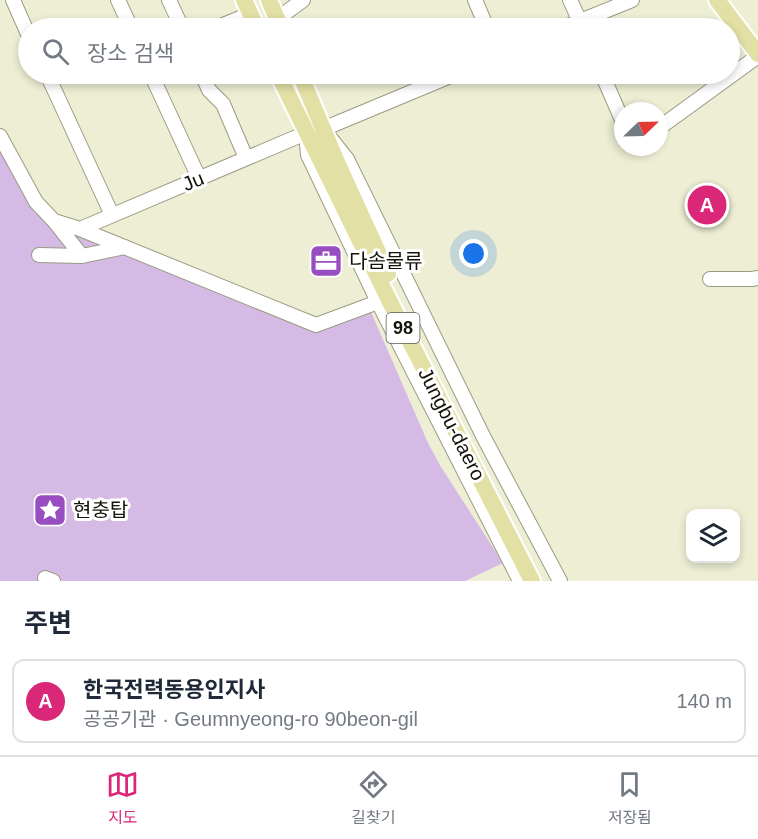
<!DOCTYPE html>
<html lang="ko">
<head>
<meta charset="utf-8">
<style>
	:root { --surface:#fff; --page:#f2f2f3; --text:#1f2937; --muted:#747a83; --line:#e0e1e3; --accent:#db2777 }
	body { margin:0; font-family:Helvetica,"Noto Sans KR",sans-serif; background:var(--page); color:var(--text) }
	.controls { position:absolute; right:18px; bottom:18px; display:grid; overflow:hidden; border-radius:12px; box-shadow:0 3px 9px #0003 }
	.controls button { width:54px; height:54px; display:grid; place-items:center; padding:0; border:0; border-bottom:2px solid var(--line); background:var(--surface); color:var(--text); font:30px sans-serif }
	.compass { position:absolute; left:614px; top:102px; width:54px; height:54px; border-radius:50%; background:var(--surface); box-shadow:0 3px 9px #0003; rotate:67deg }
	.you { position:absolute; left:474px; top:254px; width:21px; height:21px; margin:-15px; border:4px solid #fff; border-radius:50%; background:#1a73e8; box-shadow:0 0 0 9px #1a73e833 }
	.badge { display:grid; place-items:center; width:39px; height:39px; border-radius:50%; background:var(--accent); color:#fff; font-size:20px; font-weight:700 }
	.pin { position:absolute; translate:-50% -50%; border:3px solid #fff; box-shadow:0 2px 6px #0006 }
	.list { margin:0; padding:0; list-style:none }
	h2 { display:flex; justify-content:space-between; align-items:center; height:78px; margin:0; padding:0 24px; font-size:26px }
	h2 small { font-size:20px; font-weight:400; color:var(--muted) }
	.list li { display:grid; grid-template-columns:39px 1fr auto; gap:18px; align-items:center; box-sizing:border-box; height:84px; margin:0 12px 12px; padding:0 12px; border:2px solid var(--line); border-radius:12px }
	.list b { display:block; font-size:22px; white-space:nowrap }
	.list p { margin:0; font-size:20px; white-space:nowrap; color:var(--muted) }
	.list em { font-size:20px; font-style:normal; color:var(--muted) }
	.icon { flex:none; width:33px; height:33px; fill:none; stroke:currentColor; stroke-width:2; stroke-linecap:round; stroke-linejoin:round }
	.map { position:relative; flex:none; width:758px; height:581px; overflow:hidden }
	.search { position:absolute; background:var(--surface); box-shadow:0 3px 9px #0003; left:18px; right:18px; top:18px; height:66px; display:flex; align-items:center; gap:15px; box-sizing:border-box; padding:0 21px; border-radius:33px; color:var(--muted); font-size:22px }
	.sheet { height:174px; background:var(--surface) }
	nav { display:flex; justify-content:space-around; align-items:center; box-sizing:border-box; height:84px; border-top:2px solid var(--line); background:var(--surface); font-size:16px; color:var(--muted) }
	nav a { display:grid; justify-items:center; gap:3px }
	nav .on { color:var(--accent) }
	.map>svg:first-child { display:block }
	.green { fill:#d5bae6 }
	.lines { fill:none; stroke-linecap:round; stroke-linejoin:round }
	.minor-casing { stroke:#9b9b84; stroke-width:16 }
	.major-casing { stroke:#fff; stroke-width:20 }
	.minor { stroke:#fff; stroke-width:14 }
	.major { stroke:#e2e0a4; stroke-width:16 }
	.labels { text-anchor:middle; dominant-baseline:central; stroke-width:6; stroke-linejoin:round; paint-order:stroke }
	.shield { fill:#fff; stroke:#5a5a54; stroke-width:1.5 }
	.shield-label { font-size:18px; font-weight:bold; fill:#13130a }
	.street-label { font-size:20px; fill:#13130a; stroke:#fff }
	.poi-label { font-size:20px; fill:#13130a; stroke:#fff; text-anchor:start }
</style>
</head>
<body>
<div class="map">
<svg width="758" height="581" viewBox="0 0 758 581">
	<rect width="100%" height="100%" fill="#edeed4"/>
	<path class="green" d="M 0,136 L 54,221 L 316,325 L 371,312 L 428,443 L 441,467 L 503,563 L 465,581 L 0,581 Z"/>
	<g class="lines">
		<g class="minor-casing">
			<path id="minor" d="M 13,0 L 28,34
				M 118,0 L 131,28
				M 169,0 L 182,28
				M 475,0 L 487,28
				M 570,0 L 583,28
				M 277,19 L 303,0
				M 216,28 L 250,14
				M 563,28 L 632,0
				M 47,74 L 112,215
				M 151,74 L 199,178
				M 202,74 L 209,90 L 223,104 L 246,158
				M 455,74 L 323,129 L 347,159 L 483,436 L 560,581
				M 602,74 L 623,122
				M 659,128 L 758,56
				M 0,136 L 36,202 L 54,221 L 80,229 L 316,325 L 378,302
				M 54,221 L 82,256
				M 80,229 L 306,133 L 308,155 L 378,302 L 520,581
				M 39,255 L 82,256 L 125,247
				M 710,279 L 752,279 L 758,278
				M 45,578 L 53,581"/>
		</g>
		<g class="major-casing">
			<path id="major" d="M 244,0 L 257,28
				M 269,0 L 281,28
				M 717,0 L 758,54
				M 278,74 L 392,306 L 532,581
				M 300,74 L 337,162 L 388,274"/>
		</g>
		<use href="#minor" class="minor"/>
		<use href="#major" class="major"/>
	</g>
	<defs>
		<g id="office-square" transform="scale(1.725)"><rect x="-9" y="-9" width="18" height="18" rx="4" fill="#984ec0" stroke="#fff"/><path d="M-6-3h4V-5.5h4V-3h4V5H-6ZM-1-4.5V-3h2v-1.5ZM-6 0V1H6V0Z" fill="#fff"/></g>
		<g id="sight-square" transform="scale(1.725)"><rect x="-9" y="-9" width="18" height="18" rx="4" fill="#984ec0" stroke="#fff"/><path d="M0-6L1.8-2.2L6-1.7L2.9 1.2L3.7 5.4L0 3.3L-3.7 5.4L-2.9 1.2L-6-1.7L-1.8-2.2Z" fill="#fff"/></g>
	</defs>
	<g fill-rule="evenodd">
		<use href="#office-square" x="326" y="261"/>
		<use href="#sight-square" x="50" y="510"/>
	</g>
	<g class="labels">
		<rect class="shield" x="386.5" y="313" width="33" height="30" rx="4.5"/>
		<g class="shield-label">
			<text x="403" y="328">98</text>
		</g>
		<g class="street-label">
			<text transform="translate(193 181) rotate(-23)">Ju</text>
			<text transform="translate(452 424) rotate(63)">Jungbu-daero</text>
		</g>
		<g class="poi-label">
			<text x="349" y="261">다솜물류</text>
			<text x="73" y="510">현충탑</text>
		</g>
	</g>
</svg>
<div class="controls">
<button><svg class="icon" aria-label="layers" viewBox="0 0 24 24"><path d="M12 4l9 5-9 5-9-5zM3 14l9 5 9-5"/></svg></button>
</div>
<svg class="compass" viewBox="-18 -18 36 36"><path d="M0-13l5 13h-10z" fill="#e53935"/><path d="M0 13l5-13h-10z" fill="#747a83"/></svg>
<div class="you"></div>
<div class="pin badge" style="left:707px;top:205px">A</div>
<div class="search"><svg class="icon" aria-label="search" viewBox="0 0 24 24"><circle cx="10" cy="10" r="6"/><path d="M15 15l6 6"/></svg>장소 검색</div>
</div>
<section class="sheet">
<h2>주변<small></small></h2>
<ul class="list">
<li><span class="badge">A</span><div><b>한국전력동용인지사</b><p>공공기관 · Geumnyeong-ro 90beon-gil</p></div><em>140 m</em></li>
</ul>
</section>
<nav>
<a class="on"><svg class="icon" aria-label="map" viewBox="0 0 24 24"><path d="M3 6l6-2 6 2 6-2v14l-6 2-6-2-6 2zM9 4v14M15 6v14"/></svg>지도</a>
<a><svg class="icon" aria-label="directions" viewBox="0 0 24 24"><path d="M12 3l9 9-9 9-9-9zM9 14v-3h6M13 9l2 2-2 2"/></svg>길찾기</a>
<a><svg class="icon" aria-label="saved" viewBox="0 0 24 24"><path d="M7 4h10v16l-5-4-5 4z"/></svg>저장됨</a>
</nav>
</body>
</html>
